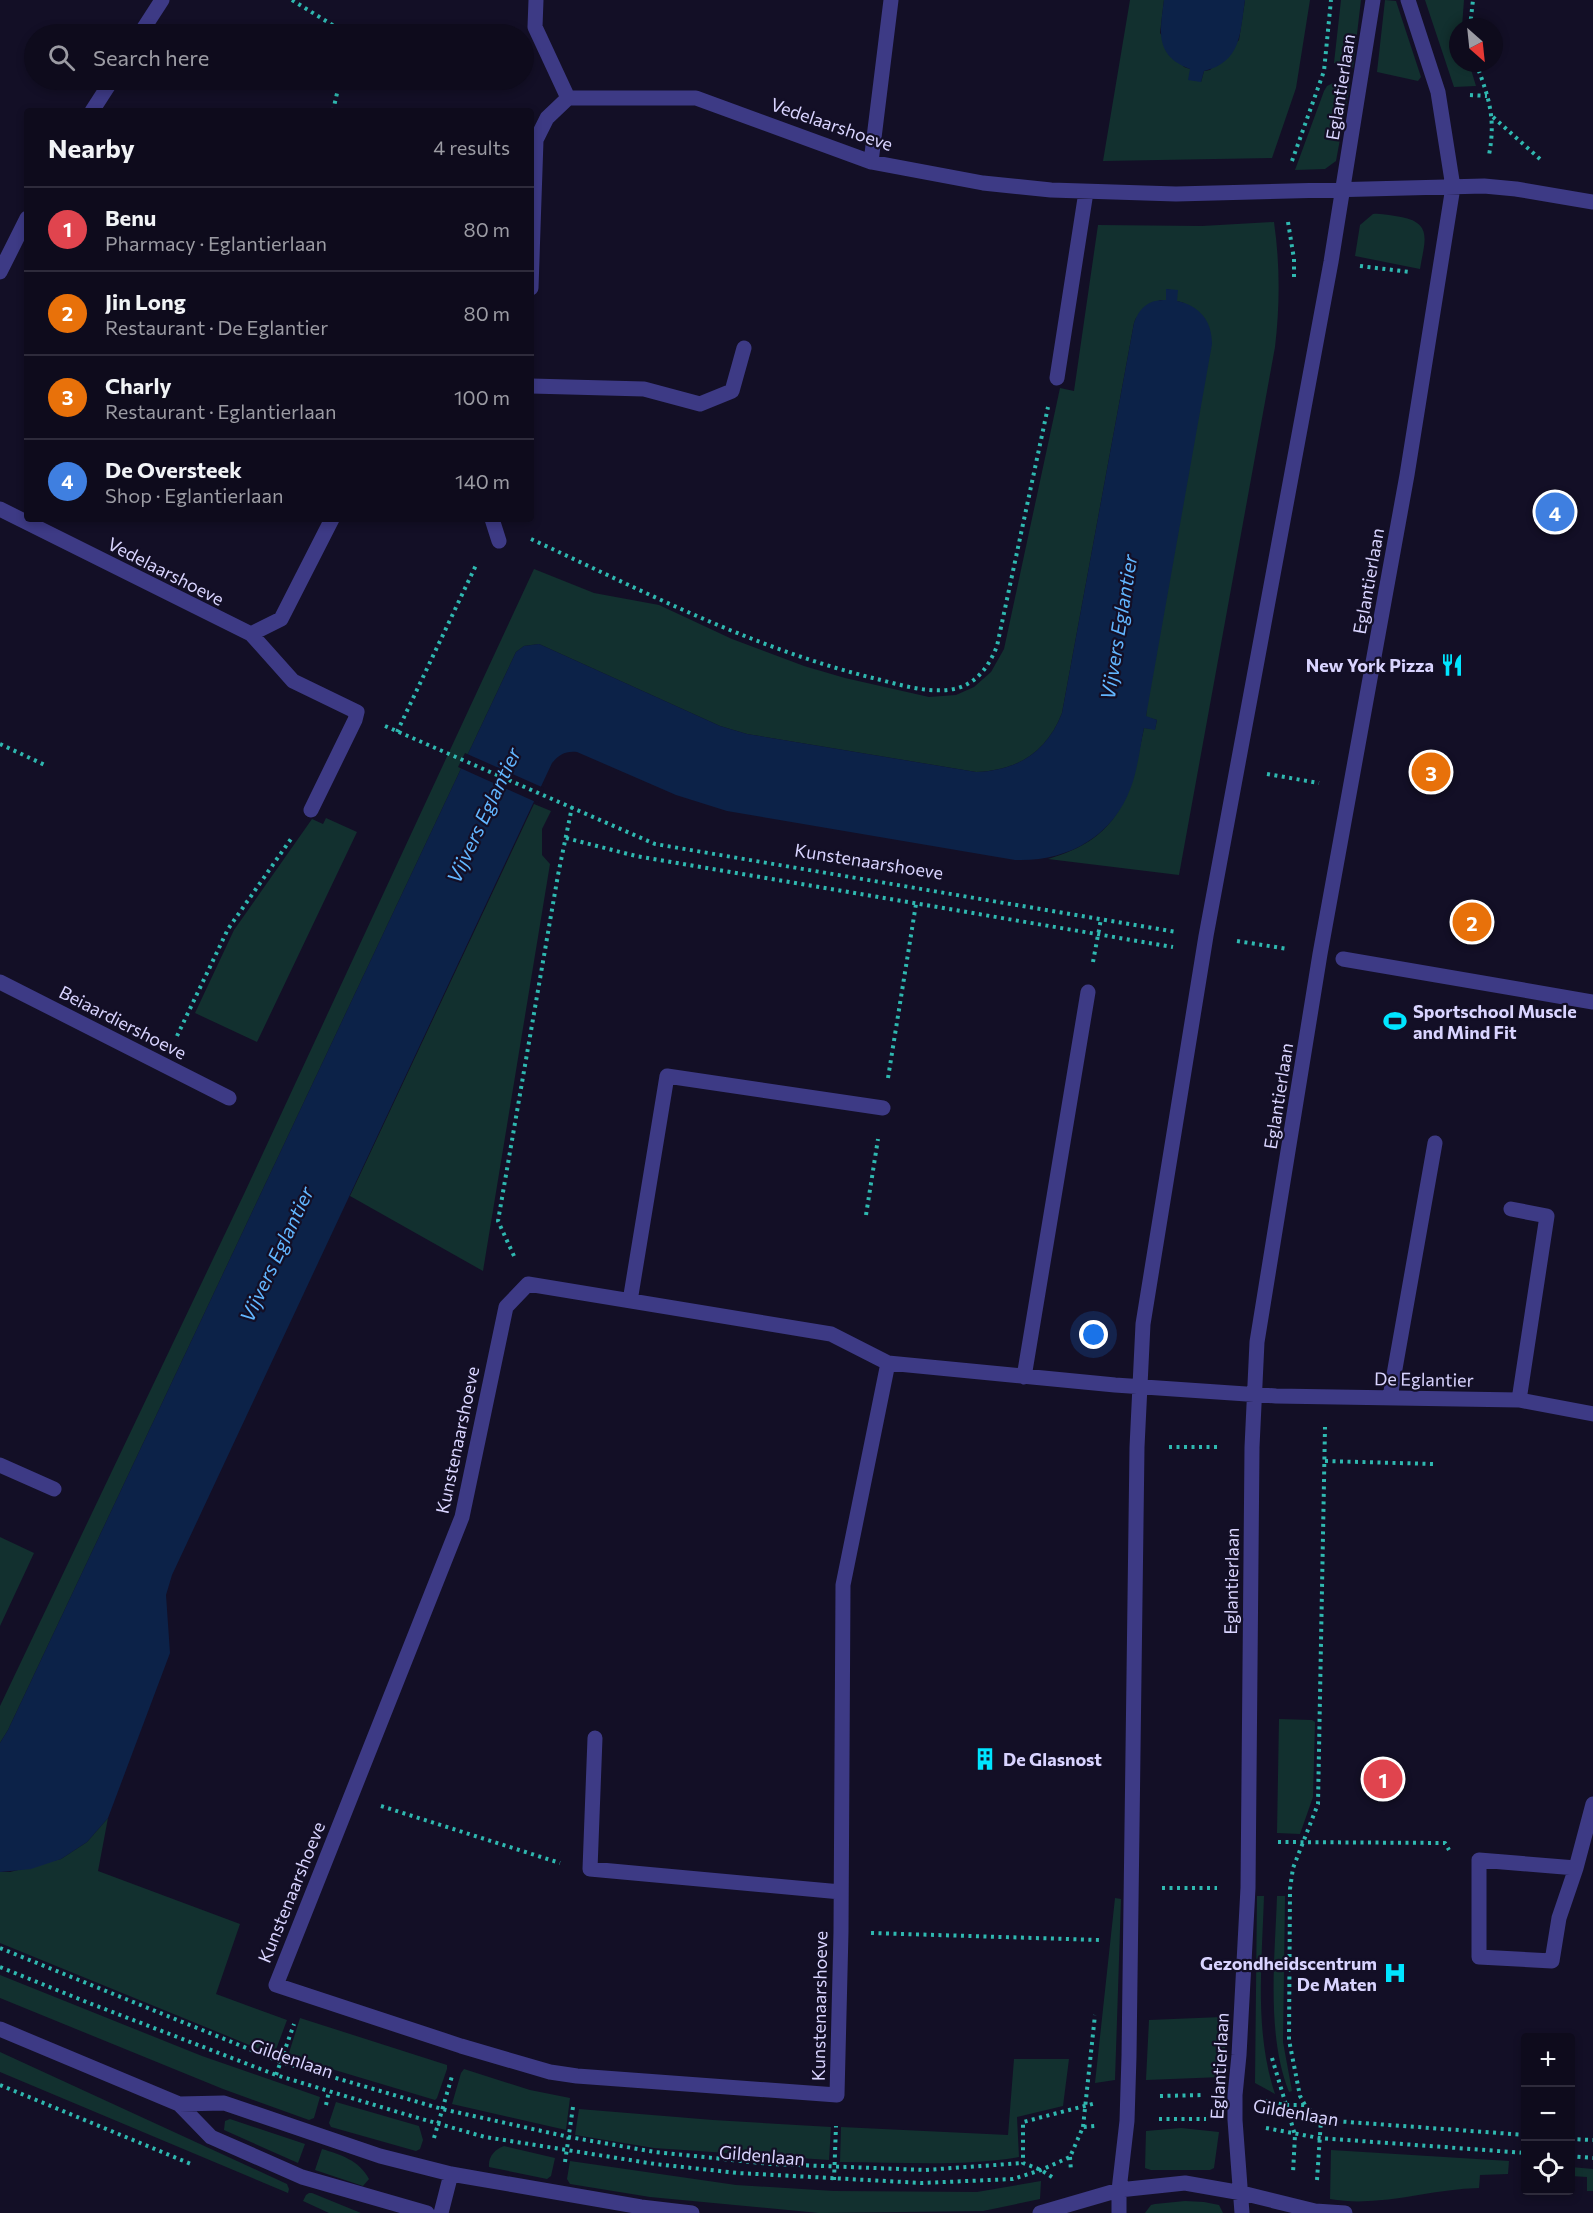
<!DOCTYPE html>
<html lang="en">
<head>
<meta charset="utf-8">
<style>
	:root { --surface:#0e0b1c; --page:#171425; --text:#f1f3f6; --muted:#9b9ba3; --line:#2e2b3b; --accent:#2563eb }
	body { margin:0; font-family:Commissioner,sans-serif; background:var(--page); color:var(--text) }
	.controls { position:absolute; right:18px; bottom:18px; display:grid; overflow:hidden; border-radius:6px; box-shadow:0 3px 9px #0003 }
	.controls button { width:54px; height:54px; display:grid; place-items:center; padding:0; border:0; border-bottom:2px solid var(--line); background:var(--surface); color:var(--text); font:30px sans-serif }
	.compass { position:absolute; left:1449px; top:18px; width:54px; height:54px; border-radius:50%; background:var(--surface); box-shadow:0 3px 9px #0003; rotate:153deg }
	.you { position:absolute; left:1094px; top:1335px; width:21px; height:21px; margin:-15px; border:4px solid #fff; border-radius:50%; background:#1a73e8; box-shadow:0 0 0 9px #1a73e833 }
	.badge { display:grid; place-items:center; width:39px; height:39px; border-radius:50%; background:var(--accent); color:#fff; font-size:20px; font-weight:700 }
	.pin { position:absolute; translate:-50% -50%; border:3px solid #fff; box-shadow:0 2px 6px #0006 }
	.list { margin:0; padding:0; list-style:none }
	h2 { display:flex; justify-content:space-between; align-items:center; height:78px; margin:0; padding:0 24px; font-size:26px }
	h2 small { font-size:20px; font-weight:400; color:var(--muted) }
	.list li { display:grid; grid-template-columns:39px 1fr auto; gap:18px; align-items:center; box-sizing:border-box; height:84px; padding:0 24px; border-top:2px solid var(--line) }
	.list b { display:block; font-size:22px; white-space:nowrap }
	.list p { margin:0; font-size:20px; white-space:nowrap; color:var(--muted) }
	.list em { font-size:20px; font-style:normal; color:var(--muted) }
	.icon { flex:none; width:33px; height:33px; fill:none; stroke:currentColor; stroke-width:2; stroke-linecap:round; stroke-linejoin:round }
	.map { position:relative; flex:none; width:1593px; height:2213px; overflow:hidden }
	.search { position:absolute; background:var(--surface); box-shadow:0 3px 9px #0003; left:24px; top:24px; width:510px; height:66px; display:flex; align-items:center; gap:15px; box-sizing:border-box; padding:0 21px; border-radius:33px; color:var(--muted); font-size:22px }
	.panel { position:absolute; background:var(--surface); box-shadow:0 3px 9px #0003; left:24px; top:108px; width:510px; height:414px; border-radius:6px }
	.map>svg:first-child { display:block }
	.green { fill:#12302f }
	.water { fill:#0c2248 }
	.pier { fill:#130f26 }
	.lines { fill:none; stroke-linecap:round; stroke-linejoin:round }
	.path { stroke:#2fb8b0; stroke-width:4; stroke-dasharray:3 4.5; stroke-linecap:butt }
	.minor { stroke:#3d3a85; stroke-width:15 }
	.labels { text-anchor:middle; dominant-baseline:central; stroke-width:4.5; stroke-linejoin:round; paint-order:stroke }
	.street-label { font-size:18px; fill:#d9d4ff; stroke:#130f26 }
	.poi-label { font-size:18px; font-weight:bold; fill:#d9d4ff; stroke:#130f26; text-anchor:end }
	.water-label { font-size:20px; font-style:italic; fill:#62b6ff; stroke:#130f26 }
</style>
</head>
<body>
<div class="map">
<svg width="1593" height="2213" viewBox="0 0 1593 2213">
	<rect width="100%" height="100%" fill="#130f26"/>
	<path class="green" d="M 1130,0 L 1164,0 L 1160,33 L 1184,67 L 1190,69 L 1201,82 L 1204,71 L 1210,70 L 1239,40 L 1245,0 L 1310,0 L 1296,88 L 1272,158 L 1103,161 Z
		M 1341,0 L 1361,0 L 1353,68 L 1334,63 Z
		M 1385,0 L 1396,1 L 1421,77 L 1418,81 L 1377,72 Z
		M 1425,0 L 1464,0 L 1462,27 L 1458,27 L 1458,63 L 1469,63 L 1476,86 L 1454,87 Z
		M 1333,83 L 1350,85 L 1336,161 L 1325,169 L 1295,170 L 1324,91 L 1327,86 Z
		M 1373,214 C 1382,213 1392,216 1401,217 C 1434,223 1424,243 1420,269 L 1355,256 L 1360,225 Z
		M 1274,222 C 1280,264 1280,305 1275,347 L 1179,875 L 1048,859 C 1122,838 1130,795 1144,728 L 1155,729 L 1157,720 L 1146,717 L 1184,303 L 1177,301 L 1171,290 L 1167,289 L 1166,300 L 1160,300 L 1136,318 L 1134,323 L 1062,713 C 1047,752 1017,771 976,772 L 747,734 L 720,726 L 539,644 L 524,646 L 516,652 L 8,1730 L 0,1743 L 0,1706 L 244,1194 L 534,569 L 594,593 L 659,605 L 732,639 L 804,666 L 845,678 L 929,697 L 956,695 L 974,687 L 991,672 L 1004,649 L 1060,388 L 1074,391 L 1098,225 L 1202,226 Z
		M 534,804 L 551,811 L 542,829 L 542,855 L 550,864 L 483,1271 L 350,1196 Z
		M 326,818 L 357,832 L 257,1042 L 195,1013 L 234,930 L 312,819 L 323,824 Z
		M 0,1537 L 34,1553 L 0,1626 Z
		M 1279,1719 L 1312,1720 L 1315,1722 L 1313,1797 L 1300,1834 L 1277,1833 Z
		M 108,1818 L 98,1871 L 240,1924 L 216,1994 L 287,2020 L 274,2055 L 0,1943 L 0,1872 L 10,1872 L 61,1859 L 87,1842 Z
		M 1257,1896 L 1264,1896 C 1262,1962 1254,2031 1275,2094 L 1255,2083 Z
		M 1277,1896 L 1285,1896 L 1283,2042 L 1292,2091 L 1289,2092 C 1266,2034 1275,1958 1277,1896 Z
		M 1115,1898 L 1121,1899 L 1115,2080 L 1095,2083 Z
		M 0,1975 L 202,2056 L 320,2097 L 314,2118 L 309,2120 L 223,2089 L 0,1998 Z
		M 1222,2017 L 1228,2020 L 1222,2077 L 1146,2080 L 1149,2020 Z
		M 300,2018 L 447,2065 L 447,2069 L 437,2098 L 435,2100 L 288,2056 Z
		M 0,2052 L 287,2184 L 289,2189 L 288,2193 L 0,2072 Z
		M 1014,2059 L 1069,2059 L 1063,2106 L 1017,2117 L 1019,2157 C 960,2167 899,2162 840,2162 L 841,2127 L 1008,2135 Z
		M 464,2069 L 530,2090 L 570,2098 L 566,2130 L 452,2104 L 461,2073 Z
		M 336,2102 L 419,2126 L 423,2140 L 420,2149 L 416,2151 L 331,2127 L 329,2123 Z
		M 579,2109 L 713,2120 L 831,2127 L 829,2160 L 654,2148 L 575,2135 Z
		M 230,2119 L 305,2144 L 298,2163 L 224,2130 L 225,2121 Z
		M 1181,2128 L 1219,2132 L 1214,2168 L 1210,2170 L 1151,2170 L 1145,2168 L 1146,2131 Z
		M 504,2146 L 555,2158 L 551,2176 L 547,2179 L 489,2167 C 488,2157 495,2149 504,2146 Z
		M 322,2149 C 341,2155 359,2160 369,2179 L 363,2186 L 315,2170 Z
		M 1331,2150 L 1509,2161 L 1508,2174 L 1480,2175 L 1479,2188 C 1429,2189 1379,2208 1330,2199 Z
		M 570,2161 L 736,2185 L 834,2191 L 977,2192 L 1041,2181 L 1040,2199 L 983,2211 L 819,2213 L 650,2197 L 570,2184 L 567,2179 Z
		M 1571,2167 L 1593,2169 L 1593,2191 L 1587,2191 L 1587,2177 L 1571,2176 Z
		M 309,2193 L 312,2193 L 361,2213 L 329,2213 L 303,2201 L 306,2195 Z
		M 1185,2201 L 1204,2202 L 1219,2205 L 1223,2213 L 1145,2213 L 1151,2205 L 1155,2204 Z"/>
	<path class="water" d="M 1164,0 L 1245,0 C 1240,32 1242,62 1204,71 L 1201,82 L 1188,80 L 1190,69 C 1154,56 1160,31 1164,0 Z
		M 1166,289 L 1178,290 L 1177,301 C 1200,306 1212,321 1212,344 L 1146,716 L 1157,720 L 1155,730 L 1144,728 C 1140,747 1138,768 1131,787 C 1113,837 1067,862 1015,860 L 727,811 L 676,795 L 577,752 C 565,751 560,754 552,763 L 172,1575 L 166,1595 L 170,1653 L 108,1818 L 87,1842 L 61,1859 L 31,1869 L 0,1872 L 0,1743 L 8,1730 L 516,652 L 524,646 L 539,644 L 720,726 L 747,734 L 976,772 C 1017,771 1047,752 1062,713 L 1134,323 C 1139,308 1149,299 1166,300 Z"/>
	<path class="pier" d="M 465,753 L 544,788 L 538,803 L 458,767 Z"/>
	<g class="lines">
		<path class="path" d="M 292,0 L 347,34
			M 1470,27 L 1473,0
			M 1476,63 C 1489,98 1496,118 1489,155
			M 1470,95 L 1487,96
			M 333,111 L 340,80
			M 1493,117 L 1541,160
			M 1292,161 L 1324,71 L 1331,0
			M 1288,222 L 1294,259 L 1294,277
			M 1360,266 L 1410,272
			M 531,539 C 643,591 752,648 873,678 C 898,684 927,694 954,689 C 977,684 989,666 997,646 L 1048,407
			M 385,726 L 655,844 L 1176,932
			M 397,732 L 477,563
			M 0,744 L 47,766
			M 1267,774 L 1319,783
			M 566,838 L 636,856 L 1173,947
			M 1237,941 L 1288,949
			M 1093,962 L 1101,919
			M 177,1036 L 228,929 L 293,836
			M 888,1078 L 916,904
			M 866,1215 L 878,1139
			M 514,1256 L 498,1221 L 558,875 L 572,807
			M 1169,1447 L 1221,1447
			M 1325,1461 L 1433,1464
			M 381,1806 L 560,1863
			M 1278,1842 L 1445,1843 L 1449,1850
			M 1162,1888 L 1217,1888
			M 871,1933 L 1100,1940
			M 0,1948 L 281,2062 L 442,2109 L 569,2137 L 655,2152 L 771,2164 L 925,2170 L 1023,2163
			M 0,1967 L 89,2003 L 276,2075 L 401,2113 L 485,2137 L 655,2164 L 738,2173 L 922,2183 L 1013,2179 L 1041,2170 L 1070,2157 L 1083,2127 L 1095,2126
			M 1272,2058 L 1295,2135 L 1293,2173
			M 276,2075 L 294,2024
			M 0,2085 L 191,2164
			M 1160,2096 L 1203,2095
			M 1264,2101 L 1285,2105 L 1305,2105
			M 326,2105 L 329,2091
			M 1159,2119 L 1206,2119
			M 1321,2120 L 1526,2135
			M 1083,2127 L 1095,2015
			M 1266,2128 L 1319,2138 L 1526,2153
			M 434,2138 L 452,2076
			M 1570,2139 L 1593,2140
			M 1570,2156 L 1593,2158
			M 1070,2157 L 1071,2171
			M 565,2162 L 573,2107
			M 1052,2177 L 1041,2170 L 1023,2163 L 1023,2122 L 1096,2103
			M 834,2180 L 836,2126
			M 1317,2180 L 1321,2120 L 1305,2105 L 1300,2096 L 1289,2040 L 1290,1889 L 1293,1868 L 1318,1804 L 1325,1427"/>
		<path class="minor" d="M 536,0 L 535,27 L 568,98
			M 140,34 L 162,0
			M 92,111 L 112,80
			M 871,162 L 891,0
			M 0,272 L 27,218
			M 531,288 L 536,140 L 547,118 L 568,98 L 696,98 L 871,162 L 983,183 L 1051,190 L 1176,194 L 1484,186 L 1516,189 L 1593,202
			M 1057,378 L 1086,192
			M 531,386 L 644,389 L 700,404 L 732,391 L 744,348
			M 0,509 L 251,634 L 293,681 L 357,712 L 355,720 L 311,810
			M 492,519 L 499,541
			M 251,634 L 281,619 L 332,519
			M 1343,959 L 1593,1002
			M 0,982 L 229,1098
			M 1511,1209 L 1547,1216 L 1519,1400
			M 630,1301 L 667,1076 L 883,1108
			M 888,1363 L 843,1585 L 841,1932 L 837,2095 L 577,2076 L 550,2072 L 461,2046 L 276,1985 L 462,1517 L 506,1307 L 528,1284 L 831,1334 L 888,1363 L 1115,1385 L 1276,1396 L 1519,1400 L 1593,1414
			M 1024,1377 L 1088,992
			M 1390,1397 L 1435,1143
			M 0,1465 L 54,1489
			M 595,1738 L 590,1869 L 841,1892
			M 1576,1868 L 1479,1860 L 1479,1957 L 1552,1961 L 1559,1918 L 1576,1868 L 1593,1804
			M 0,2029 L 179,2104 L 211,2137 L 302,2177 L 427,2213
			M 179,2104 L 224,2103 L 380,2156 L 451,2174 L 641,2207 L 692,2213
			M 441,2213 L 451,2174
			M 1040,2213 L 1119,2190 L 1185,2183 L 1242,2193 L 1315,2211 L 1345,2213
			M 1119,2213 L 1119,2190 L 1127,2121 L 1129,2056 L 1137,1447 L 1143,1324 L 1206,936 L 1331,262 L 1373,0
			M 1242,2213 L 1235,2120 L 1235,2095 L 1239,2055 L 1248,1888 L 1252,1447 L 1257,1342 L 1320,954 L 1407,475 L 1453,187 L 1438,92 L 1408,0"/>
	</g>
	<defs>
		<g id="restaurant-bare" transform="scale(1.8)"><path d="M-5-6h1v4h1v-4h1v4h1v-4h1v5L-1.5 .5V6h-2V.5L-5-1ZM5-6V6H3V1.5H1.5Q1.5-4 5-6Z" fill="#00e5ff" stroke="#130f26" stroke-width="2.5" paint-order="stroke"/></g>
		<g id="stadium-bare" transform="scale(1.8)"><path d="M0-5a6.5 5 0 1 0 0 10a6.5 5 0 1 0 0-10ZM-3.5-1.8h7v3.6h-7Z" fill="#00e5ff" stroke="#130f26" stroke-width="2.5" paint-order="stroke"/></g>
		<g id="building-bare" transform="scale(1.8)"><path d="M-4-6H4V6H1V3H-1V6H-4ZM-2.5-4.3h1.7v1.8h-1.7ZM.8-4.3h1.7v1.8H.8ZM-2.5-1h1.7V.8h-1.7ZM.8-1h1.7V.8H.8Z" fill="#00e5ff" stroke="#130f26" stroke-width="2.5" paint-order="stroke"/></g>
		<g id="hospital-bare" transform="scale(1.8)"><path d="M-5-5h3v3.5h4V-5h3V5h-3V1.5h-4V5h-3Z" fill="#00e5ff" stroke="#130f26" stroke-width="2.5" paint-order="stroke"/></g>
	</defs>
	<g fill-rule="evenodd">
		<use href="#restaurant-bare" x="1452" y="665"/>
		<use href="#stadium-bare" x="1395" y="1021"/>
		<use href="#building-bare" x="985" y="1759"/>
		<use href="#hospital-bare" x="1395" y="1973"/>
	</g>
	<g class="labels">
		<g class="street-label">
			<text transform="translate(1340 87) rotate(-81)">Eglantierlaan</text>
			<text transform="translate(832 124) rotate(19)">Vedelaarshoeve</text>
			<text transform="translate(166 571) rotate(27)">Vedelaarshoeve</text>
			<text transform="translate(1368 581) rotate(-80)">Eglantierlaan</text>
			<text transform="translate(869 861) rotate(9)">Kunstenaarshoeve</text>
			<text transform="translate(123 1022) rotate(27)">Beiaardiershoeve</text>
			<text transform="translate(1278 1096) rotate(-81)">Eglantierlaan</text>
			<text transform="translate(1424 1379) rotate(1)">De Eglantier</text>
			<text transform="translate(457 1440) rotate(-78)">Kunstenaarshoeve</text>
			<text transform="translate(1231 1581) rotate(-89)">Eglantierlaan</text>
			<text transform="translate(291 1892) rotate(-68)">Kunstenaarshoeve</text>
			<text transform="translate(819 2006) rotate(-89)">Kunstenaarshoeve</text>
			<text transform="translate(292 2058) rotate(19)">Gildenlaan</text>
			<text transform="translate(1219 2066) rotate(-87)">Eglantierlaan</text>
			<text transform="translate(1296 2112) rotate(10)">Gildenlaan</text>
			<text transform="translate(762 2155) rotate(5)">Gildenlaan</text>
		</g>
		<g class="poi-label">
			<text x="1434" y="665">New York Pizza</text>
			<text x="1413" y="1011" text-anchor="start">Sportschool Muscle<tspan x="1413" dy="21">and Mind Fit</tspan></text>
			<text x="1003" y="1759" text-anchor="start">De Glasnost</text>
			<text x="1377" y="1963">Gezondheidscentrum<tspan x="1377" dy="21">De Maten</tspan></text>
		</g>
		<g class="water-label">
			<text transform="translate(1118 627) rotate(-81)">Vijvers Eglantier</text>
			<text transform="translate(483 815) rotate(-65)">Vijvers Eglantier</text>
			<text transform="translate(276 1254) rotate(-65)">Vijvers Eglantier</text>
		</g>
	</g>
</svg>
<div class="controls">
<button>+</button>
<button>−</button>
<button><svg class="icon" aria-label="locate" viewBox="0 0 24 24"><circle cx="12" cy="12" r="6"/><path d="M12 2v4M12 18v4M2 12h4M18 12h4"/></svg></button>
</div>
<svg class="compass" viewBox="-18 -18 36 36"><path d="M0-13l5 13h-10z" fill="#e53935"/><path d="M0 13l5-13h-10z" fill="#9b9ba3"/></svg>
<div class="you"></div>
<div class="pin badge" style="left:1383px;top:1779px;background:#e0444e">1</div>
<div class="pin badge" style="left:1472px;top:922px;background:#e8710a">2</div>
<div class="pin badge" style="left:1431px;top:772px;background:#e8710a">3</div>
<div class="pin badge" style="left:1555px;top:512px;background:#3f7fe0">4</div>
<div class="search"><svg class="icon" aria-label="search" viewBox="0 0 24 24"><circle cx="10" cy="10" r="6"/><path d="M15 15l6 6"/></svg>Search here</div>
<section class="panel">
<h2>Nearby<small>4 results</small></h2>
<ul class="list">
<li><span class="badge" style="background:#e0444e">1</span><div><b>Benu</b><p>Pharmacy · Eglantierlaan</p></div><em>80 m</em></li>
<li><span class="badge" style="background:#e8710a">2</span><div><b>Jin Long</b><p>Restaurant · De Eglantier</p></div><em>80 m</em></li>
<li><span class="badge" style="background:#e8710a">3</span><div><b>Charly</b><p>Restaurant · Eglantierlaan</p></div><em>100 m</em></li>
<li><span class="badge" style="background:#3f7fe0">4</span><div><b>De Oversteek</b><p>Shop · Eglantierlaan</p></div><em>140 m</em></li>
</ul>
</section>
</div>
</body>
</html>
